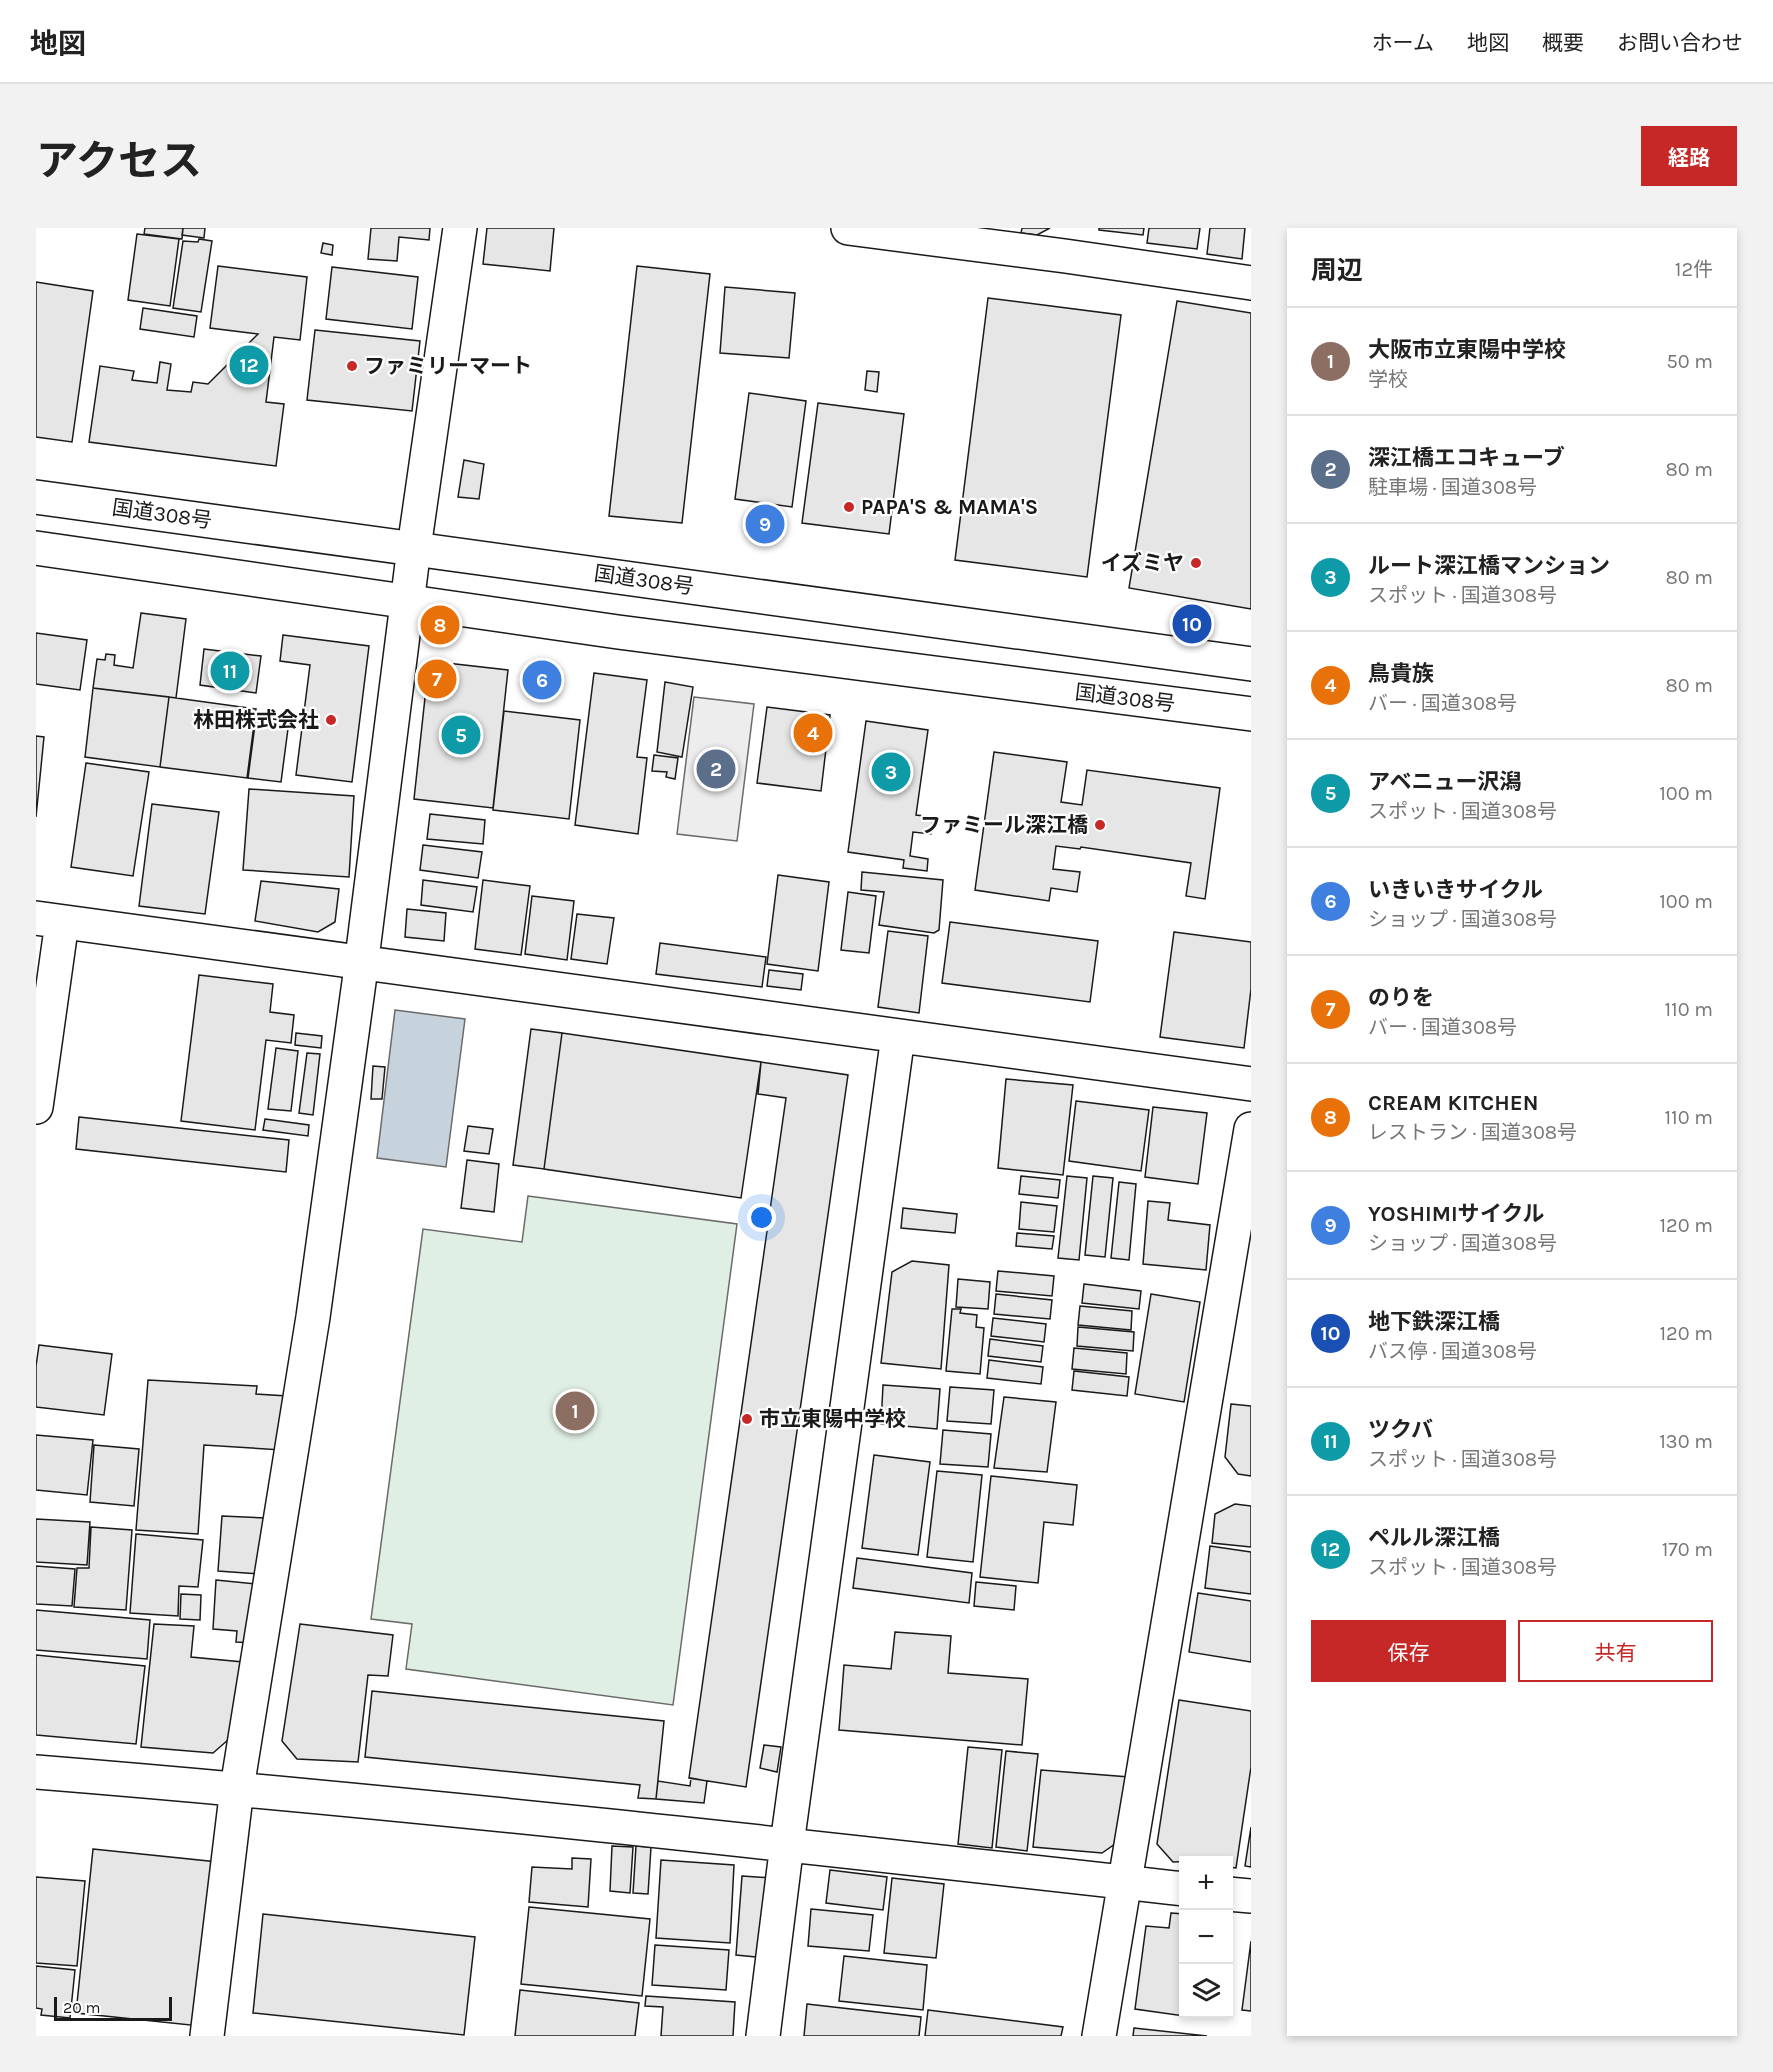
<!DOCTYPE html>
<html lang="ja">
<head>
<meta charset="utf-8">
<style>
	:root { --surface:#fff; --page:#f2f2f2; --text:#222; --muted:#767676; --line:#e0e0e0; --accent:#c62828 }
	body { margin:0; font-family:Karla,"Noto Sans JP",sans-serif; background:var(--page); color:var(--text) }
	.controls { position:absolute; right:18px; bottom:18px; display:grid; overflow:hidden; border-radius:0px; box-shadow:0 3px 9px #0003 }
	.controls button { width:54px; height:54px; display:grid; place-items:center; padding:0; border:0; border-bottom:2px solid var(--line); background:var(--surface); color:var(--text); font:30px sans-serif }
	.scale { position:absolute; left:18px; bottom:15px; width:118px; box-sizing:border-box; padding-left:6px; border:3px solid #1a1a1a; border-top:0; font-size:16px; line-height:21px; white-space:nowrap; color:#1a1a1a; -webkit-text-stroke:4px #fff; paint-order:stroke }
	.you { position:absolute; left:726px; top:990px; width:21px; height:21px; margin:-15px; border:4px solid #fff; border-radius:50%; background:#1a73e8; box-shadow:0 0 0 9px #1a73e833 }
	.badge { display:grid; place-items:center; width:39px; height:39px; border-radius:50%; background:var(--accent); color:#fff; font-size:20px; font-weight:700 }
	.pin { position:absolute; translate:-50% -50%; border:3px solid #fff; box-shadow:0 2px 6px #0006 }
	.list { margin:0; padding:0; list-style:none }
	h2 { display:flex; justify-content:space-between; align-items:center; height:78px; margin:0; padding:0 24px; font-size:26px }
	h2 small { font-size:20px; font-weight:400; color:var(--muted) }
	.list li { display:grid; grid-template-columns:39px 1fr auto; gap:18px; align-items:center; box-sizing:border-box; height:108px; padding:0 24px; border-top:2px solid var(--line) }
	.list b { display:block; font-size:22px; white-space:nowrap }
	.list p { margin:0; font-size:20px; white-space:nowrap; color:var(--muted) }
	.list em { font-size:20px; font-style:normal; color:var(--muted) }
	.actions { display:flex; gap:12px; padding:18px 24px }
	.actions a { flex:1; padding:14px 0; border:2px solid var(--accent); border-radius:0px; text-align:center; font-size:21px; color:var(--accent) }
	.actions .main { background:var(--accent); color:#fff }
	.icon { flex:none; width:33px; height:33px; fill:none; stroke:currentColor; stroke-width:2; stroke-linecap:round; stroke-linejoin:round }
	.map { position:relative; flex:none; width:1215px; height:1808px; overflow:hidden; border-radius:0px }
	header { display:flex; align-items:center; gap:36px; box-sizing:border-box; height:84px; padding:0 30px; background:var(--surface); border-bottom:2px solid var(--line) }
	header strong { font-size:28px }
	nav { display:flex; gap:33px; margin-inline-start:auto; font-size:21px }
	.intro { display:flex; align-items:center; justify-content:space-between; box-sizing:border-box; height:144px; padding:0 36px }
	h1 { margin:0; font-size:42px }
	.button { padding:15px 27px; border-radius:0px; background:var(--accent); color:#fff; font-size:21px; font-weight:700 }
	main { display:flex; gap:36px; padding:0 36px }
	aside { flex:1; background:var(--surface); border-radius:0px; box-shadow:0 3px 9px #0003 }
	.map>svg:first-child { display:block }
	.green { fill:#e0efe3; stroke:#6a6a6a; stroke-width:1.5 }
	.parking { fill:#ededed; stroke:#6a6a6a; stroke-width:1.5 }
	.water { fill:#c6d2dc; stroke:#6a6a6a; stroke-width:1.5 }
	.building { fill:#e6e6e6; stroke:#1a1a1a; stroke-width:1.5 }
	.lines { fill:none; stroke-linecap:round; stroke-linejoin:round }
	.street-casing { stroke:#1a1a1a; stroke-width:36 }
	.highway-casing { stroke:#1a1a1a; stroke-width:36 }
	.street { stroke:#fff; stroke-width:33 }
	.highway { stroke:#fff; stroke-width:33 }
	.poi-dot { fill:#c62828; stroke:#fff; stroke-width:2 }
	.labels { text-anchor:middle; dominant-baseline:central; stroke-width:4.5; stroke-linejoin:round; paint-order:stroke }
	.poi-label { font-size:21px; font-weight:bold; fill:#1a1a1a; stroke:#fff; text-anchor:start }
	.street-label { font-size:21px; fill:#1a1a1a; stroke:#fff }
</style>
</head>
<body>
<header>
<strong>地図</strong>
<nav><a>ホーム</a><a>地図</a><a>概要</a><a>お問い合わせ</a></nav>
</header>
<div class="intro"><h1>アクセス</h1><a class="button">経路</a></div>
<main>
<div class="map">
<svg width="1215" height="1808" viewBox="0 0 1215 1808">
	<rect width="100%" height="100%" fill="#fff"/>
	<path class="green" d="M 492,968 L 701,996 L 637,1477 L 370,1441 L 376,1396 L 335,1391 L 387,1001 L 486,1014 Z"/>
	<path class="parking" d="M 658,469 L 718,476 L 701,613 L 641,606 Z"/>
	<path class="water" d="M 359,782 L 429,791 L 410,939 L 341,930 Z"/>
	<path class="building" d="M 109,0 L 147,0 L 146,11 L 108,6 Z
		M 147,0 L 169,0 L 168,10 L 146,7 Z
		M 335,0 L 394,0 L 393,12 L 363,9 L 361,33 L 332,31 Z
		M 451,0 L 518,0 L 514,43 L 447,36 Z
		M 986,0 L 1014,0 L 1001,7 L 985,5 Z
		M 1063,0 L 1108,0 L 1107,7 L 1063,2 Z
		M 1113,0 L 1164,0 L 1161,21 L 1111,15 Z
		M 1174,0 L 1209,0 L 1206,31 L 1171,26 Z
		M 101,6 L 143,11 L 134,78 L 92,72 Z
		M 163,11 L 176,13 L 165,84 L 137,80 L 147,13 L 162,14 Z
		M 287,15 L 297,17 L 296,27 L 285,25 Z
		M 182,38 L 271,49 L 264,112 L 238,109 L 230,174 L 248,176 L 240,238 L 53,214 L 64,138 L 98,143 L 96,152 L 121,155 L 124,134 L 135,136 L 131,162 L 155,164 L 157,154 L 172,156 L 222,106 L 174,100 Z
		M 601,38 L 674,46 L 646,295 L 573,288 Z
		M 296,39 L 382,49 L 376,101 L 290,91 Z
		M 0,54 L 57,63 L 36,214 L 0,209 Z
		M 689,59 L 759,65 L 753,130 L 684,125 Z
		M 952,70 L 1085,87 L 1051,349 L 919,332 Z
		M 1141,73 L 1215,85 L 1215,381 L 1093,360 Z
		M 107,80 L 161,88 L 158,109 L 104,101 Z
		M 279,102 L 384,113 L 376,183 L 271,172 Z
		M 831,143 L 843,144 L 841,164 L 829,162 Z
		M 713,165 L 770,173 L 756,279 L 699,271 Z
		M 782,175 L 868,186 L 853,306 L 766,295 Z
		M 428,232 L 448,236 L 443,271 L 422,269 Z
		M 105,385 L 150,391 L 140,470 L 57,460 L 61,431 L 69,432 L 70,426 L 79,427 L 78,437 L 97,440 Z
		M 1137,386 L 1167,391 L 1166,402 L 1135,398 Z
		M 0,405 L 51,412 L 44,462 L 0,456 Z
		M 247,407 L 333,418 L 316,554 L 260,547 L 274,437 L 244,433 Z
		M 168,421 L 225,428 L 220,465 L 164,457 Z
		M 393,433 L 472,442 L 457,580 L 378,571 Z
		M 558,445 L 611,452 L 601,529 L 611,530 L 602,606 L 539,597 Z
		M 629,454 L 657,459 L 646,529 L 621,524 Z
		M 57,460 L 133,469 L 124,539 L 49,529 Z
		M 133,469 L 220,481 L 211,550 L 124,539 Z
		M 731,479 L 794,487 L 785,563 L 721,555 Z
		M 468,483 L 544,492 L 533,591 L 457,582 Z
		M 220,489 L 253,493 L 245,554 L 212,550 Z
		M 830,493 L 892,502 L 880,587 L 897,589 L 895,606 L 877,604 L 874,628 L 892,631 L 891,643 L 867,640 L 868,632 L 812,624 Z
		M 0,508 L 8,509 L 0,589 Z
		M 958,524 L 1031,534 L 1025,574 L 1046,577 L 1051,542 L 1184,560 L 1169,671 L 1150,668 L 1155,635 L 1045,619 L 1044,621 L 1020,618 L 1017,641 L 1044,644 L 1041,664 L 1015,660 L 1013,673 L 939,662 Z
		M 618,527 L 642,530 L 639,551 L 630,549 L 631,544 L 616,543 Z
		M 50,535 L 113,544 L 97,648 L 35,639 Z
		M 213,561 L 318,568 L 313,649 L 207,642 Z
		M 116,576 L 183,584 L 169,686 L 103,678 Z
		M 394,586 L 449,592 L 447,616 L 391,611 Z
		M 387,617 L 446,624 L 442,650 L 384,642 Z
		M 826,644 L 907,652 L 903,702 L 898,705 L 843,697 L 848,664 L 825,662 Z
		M 742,647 L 793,654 L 782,743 L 731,736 Z
		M 387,652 L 441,659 L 437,684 L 385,677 Z
		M 447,652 L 494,658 L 485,727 L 439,721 Z
		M 225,653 L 303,661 L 299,694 L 282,704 L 219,693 Z
		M 812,664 L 840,668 L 833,725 L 805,722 Z
		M 496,668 L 538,673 L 531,732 L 489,726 Z
		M 371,681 L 410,685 L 408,713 L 369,709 Z
		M 541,686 L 578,690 L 571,736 L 535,731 Z
		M 914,694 L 1062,713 L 1054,774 L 906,755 Z
		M 852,703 L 892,708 L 883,785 L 842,779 Z
		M 1138,704 L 1215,714 L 1215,761 L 1208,820 L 1124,809 Z
		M 624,715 L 730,729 L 726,759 L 620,746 Z
		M 733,742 L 767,746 L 765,762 L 731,758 Z
		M 163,747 L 237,756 L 234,784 L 258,787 L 255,815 L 230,812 L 219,902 L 145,893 Z
		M 495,801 L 526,805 L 508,941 L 477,937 Z
		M 260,805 L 286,808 L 285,820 L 259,817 Z
		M 526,805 L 725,834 L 705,970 L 508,941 Z
		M 240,820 L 262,823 L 255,883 L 232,881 Z
		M 271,825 L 284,826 L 277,887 L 263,885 Z
		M 725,834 L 812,847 L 710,1559 L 653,1550 L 750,870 L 722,866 Z
		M 337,838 L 349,839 L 346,871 L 335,871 Z
		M 970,851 L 1037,857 L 1027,947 L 962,940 Z
		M 1040,873 L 1113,882 L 1105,943 L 1033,933 Z
		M 1117,879 L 1171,885 L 1162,956 L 1109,949 Z
		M 43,889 L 253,912 L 250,944 L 40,921 Z
		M 229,891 L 273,897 L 272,908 L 227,902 Z
		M 432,898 L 457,901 L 453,926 L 428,923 Z
		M 431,932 L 463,936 L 458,984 L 425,980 Z
		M 985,948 L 1024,952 L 1022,970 L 983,966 Z
		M 1031,948 L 1051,950 L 1043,1032 L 1022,1030 Z
		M 1057,948 L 1077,950 L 1069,1029 L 1049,1027 Z
		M 1083,954 L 1100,956 L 1093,1032 L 1075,1030 Z
		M 1112,973 L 1134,975 L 1132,992 L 1174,997 L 1170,1042 L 1107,1036 Z
		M 985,974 L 1021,978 L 1018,1004 L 983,1001 Z
		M 867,980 L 921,986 L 919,1005 L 865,1000 Z
		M 981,1005 L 1018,1008 L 1016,1021 L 980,1018 Z
		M 876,1033 L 913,1037 L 905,1141 L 845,1135 L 856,1044 Z
		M 962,1043 L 1018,1048 L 1016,1068 L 960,1063 Z
		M 922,1051 L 954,1054 L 952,1081 L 920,1079 Z
		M 1048,1056 L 1105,1063 L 1103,1081 L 1046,1075 Z
		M 960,1066 L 1016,1072 L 1014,1091 L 958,1086 Z
		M 1115,1066 L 1164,1074 L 1148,1174 L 1099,1166 Z
		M 1044,1078 L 1096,1083 L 1095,1102 L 1042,1097 Z
		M 916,1081 L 925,1081 L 924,1085 L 941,1087 L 940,1099 L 948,1100 L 944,1146 L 910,1143 Z
		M 957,1090 L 1010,1096 L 1008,1114 L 955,1108 Z
		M 1042,1099 L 1098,1104 L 1097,1123 L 1041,1118 Z
		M 954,1111 L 1007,1118 L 1005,1134 L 952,1128 Z
		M 3,1117 L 76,1126 L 68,1187 L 0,1179 L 0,1138 Z
		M 1038,1120 L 1091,1125 L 1090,1146 L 1036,1141 Z
		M 953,1132 L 1007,1139 L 1005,1156 L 951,1150 Z
		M 1038,1143 L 1093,1149 L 1091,1168 L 1036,1162 Z
		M 112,1152 L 221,1158 L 220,1166 L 251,1168 L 246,1222 L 168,1217 L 162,1306 L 100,1302 Z
		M 847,1157 L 904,1161 L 901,1201 L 845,1196 Z
		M 914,1159 L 958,1162 L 955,1196 L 911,1193 Z
		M 968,1169 L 1020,1174 L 1011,1244 L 958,1240 Z
		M 1195,1176 L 1215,1178 L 1215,1248 L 1202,1246 L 1189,1229 Z
		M 907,1202 L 955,1206 L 952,1239 L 904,1236 Z
		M 0,1207 L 57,1212 L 51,1267 L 0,1262 Z
		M 58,1217 L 103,1221 L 98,1278 L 54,1274 Z
		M 838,1227 L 894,1234 L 882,1327 L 826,1320 Z
		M 901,1243 L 946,1247 L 937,1334 L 891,1329 Z
		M 955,1248 L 1041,1257 L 1037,1297 L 1008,1294 L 1002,1355 L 944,1349 Z
		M 1199,1276 L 1215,1278 L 1215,1319 L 1176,1315 L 1179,1286 Z
		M 186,1288 L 229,1290 L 225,1346 L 182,1343 Z
		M 0,1291 L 54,1294 L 51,1337 L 0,1334 Z
		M 55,1299 L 96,1302 L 90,1382 L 38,1379 L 41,1340 L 53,1340 Z
		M 100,1306 L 167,1312 L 162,1359 L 143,1358 L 142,1388 L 94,1385 Z
		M 1174,1318 L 1215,1324 L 1215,1366 L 1169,1360 Z
		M 821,1330 L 936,1345 L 933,1375 L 817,1360 Z
		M 0,1338 L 39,1341 L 36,1378 L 0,1376 Z
		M 180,1352 L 221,1356 L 217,1415 L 200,1414 L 201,1403 L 177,1401 Z
		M 940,1354 L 980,1358 L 978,1382 L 938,1378 Z
		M 1162,1365 L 1215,1373 L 1215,1434 L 1153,1424 Z
		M 145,1366 L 165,1367 L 164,1392 L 144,1391 Z
		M 0,1382 L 114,1392 L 111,1431 L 0,1422 Z
		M 118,1396 L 158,1398 L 155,1429 L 207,1434 L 200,1505 L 177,1525 L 105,1519 Z
		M 264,1396 L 357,1407 L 352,1448 L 332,1447 L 322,1534 L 261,1531 L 246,1513 Z
		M 859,1404 L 915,1408 L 912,1445 L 992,1451 L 986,1517 L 803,1502 L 808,1437 L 855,1441 Z
		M 0,1427 L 109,1438 L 100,1516 L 0,1507 Z
		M 336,1463 L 628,1493 L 620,1571 L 602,1570 L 604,1557 L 329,1529 Z
		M 1143,1472 L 1215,1483 L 1215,1539 L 1200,1640 L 1192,1639 L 1192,1632 L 1137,1634 L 1121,1616 Z
		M 728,1517 L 745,1519 L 741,1544 L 724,1540 Z
		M 932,1519 L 966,1522 L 956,1620 L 922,1616 Z
		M 970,1523 L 1002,1526 L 991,1623 L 960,1619 Z
		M 1005,1542 L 1093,1549 L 1086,1611 L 1066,1625 L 997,1619 Z
		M 655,1550 L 671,1553 L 668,1575 L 620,1571 L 622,1553 L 654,1558 Z
		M 1215,1599 L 1215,1639 L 1209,1638 Z
		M 576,1618 L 597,1619 L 594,1665 L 574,1663 Z
		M 600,1618 L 615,1619 L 612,1666 L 597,1665 Z
		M 57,1621 L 182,1634 L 164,1798 L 40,1785 Z
		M 536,1630 L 555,1631 L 552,1679 L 493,1674 L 496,1639 L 536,1641 Z
		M 625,1632 L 698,1637 L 694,1715 L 620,1710 Z
		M 794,1642 L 851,1649 L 847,1682 L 790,1675 Z
		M 706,1648 L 736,1650 L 730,1730 L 700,1727 Z
		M 0,1649 L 49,1653 L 41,1738 L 0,1735 Z
		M 856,1650 L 908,1656 L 900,1730 L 848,1725 Z
		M 493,1679 L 614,1691 L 606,1768 L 485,1756 Z
		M 775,1681 L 837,1687 L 833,1723 L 772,1718 Z
		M 1135,1685 L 1148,1686 L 1148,1786 L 1155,1786 L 1155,1789 L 1099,1781 L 1110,1698 L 1133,1700 Z
		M 227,1686 L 439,1709 L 428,1807 L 217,1785 Z
		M 1215,1713 L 1215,1783 L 1206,1782 Z
		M 619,1717 L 693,1722 L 690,1762 L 616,1757 Z
		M 808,1728 L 891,1737 L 887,1782 L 803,1773 Z
		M 0,1738 L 39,1742 L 34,1790 L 5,1787 L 6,1781 L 0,1780 Z
		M 484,1762 L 603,1775 L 599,1808 L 479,1808 Z
		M 610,1768 L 699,1774 L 697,1808 L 625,1808 L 627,1779 L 609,1778 Z
		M 771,1776 L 885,1789 L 883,1808 L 768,1808 Z
		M 892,1782 L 1027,1799 L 1025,1808 L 889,1808 Z
		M 1098,1800 L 1171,1808 L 1097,1808 Z"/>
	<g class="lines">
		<g class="street-casing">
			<path id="street" d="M 812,0 L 1029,28 L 1215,55
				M 0,690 L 1215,856
				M 0,879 L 26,694
				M 0,1544 C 383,1575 765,1618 1148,1661
				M 1192,1666 L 1215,1668
				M 171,1808 L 201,1560 L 277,1089 L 323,754 L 378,320 L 424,0
				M 727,1808 L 751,1616 L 862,808
				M 1063,1808 L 1215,901"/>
		</g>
		<g class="highway-casing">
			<path id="highway" d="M 0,269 L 1215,436
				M 0,320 L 582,404 L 1215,486"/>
		</g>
		<use href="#street" class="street"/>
		<use href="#highway" class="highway"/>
	</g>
	<g class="poi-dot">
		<circle cx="316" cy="138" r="6"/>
		<circle cx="813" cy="279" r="6"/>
		<circle cx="1160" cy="335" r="6"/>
		<circle cx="295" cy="492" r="6"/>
		<circle cx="1064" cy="597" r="6"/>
		<circle cx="711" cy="1191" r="6"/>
	</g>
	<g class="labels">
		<g class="poi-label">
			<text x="328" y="138">ファミリーマート</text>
			<text x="825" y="279">PAPA'S &amp; MAMA'S</text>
			<text x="1148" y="335" text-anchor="end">イズミヤ</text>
			<text x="283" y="492" text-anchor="end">林田株式会社</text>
			<text x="1052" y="597" text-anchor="end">ファミール深江橋</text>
			<text x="723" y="1191">市立東陽中学校</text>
		</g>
		<g class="street-label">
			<text transform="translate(126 286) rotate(8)">国道308号</text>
			<text transform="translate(608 352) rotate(8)">国道308号</text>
			<text transform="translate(1089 470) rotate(7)">国道308号</text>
		</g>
	</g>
</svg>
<div class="controls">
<button>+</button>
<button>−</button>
<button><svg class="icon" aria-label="layers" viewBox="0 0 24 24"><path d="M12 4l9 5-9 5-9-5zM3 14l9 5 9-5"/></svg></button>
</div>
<div class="scale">20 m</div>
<div class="you"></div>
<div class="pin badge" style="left:539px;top:1183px;background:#8d6e63">1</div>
<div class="pin badge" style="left:680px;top:541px;background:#5c6f8a">2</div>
<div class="pin badge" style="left:855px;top:544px;background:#0f9aa8">3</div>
<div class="pin badge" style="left:777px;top:505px;background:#e8710a">4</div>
<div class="pin badge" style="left:425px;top:507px;background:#0f9aa8">5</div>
<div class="pin badge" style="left:506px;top:452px;background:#3f7fe0">6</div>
<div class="pin badge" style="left:401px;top:451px;background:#e8710a">7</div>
<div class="pin badge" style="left:404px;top:397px;background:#e8710a">8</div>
<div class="pin badge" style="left:729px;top:296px;background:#3f7fe0">9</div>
<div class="pin badge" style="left:1156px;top:396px;background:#1a4fb4">10</div>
<div class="pin badge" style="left:194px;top:443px;background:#0f9aa8">11</div>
<div class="pin badge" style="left:213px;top:137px;background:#0f9aa8">12</div>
</div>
<aside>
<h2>周辺<small>12件</small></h2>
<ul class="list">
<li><span class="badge" style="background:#8d6e63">1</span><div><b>大阪市立東陽中学校</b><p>学校</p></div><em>50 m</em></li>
<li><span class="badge" style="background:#5c6f8a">2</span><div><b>深江橋エコキューブ</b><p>駐車場 · 国道308号</p></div><em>80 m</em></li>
<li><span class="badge" style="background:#0f9aa8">3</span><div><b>ルート深江橋マンション</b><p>スポット · 国道308号</p></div><em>80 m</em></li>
<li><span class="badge" style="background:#e8710a">4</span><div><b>鳥貴族</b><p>バー · 国道308号</p></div><em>80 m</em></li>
<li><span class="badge" style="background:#0f9aa8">5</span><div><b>アベニュー沢潟</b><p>スポット · 国道308号</p></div><em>100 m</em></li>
<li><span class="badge" style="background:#3f7fe0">6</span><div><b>いきいきサイクル</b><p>ショップ · 国道308号</p></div><em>100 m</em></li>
<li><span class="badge" style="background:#e8710a">7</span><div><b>のりを</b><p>バー · 国道308号</p></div><em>110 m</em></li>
<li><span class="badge" style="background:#e8710a">8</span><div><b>CREAM KITCHEN</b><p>レストラン · 国道308号</p></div><em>110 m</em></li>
<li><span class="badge" style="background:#3f7fe0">9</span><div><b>YOSHIMIサイクル</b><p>ショップ · 国道308号</p></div><em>120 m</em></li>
<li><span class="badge" style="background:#1a4fb4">10</span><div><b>地下鉄深江橋</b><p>バス停 · 国道308号</p></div><em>120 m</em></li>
<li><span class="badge" style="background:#0f9aa8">11</span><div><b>ツクバ</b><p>スポット · 国道308号</p></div><em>130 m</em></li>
<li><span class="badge" style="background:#0f9aa8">12</span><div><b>ペルル深江橋</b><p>スポット · 国道308号</p></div><em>170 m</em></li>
</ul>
<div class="actions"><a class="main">保存</a><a>共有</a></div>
</aside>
</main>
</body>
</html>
